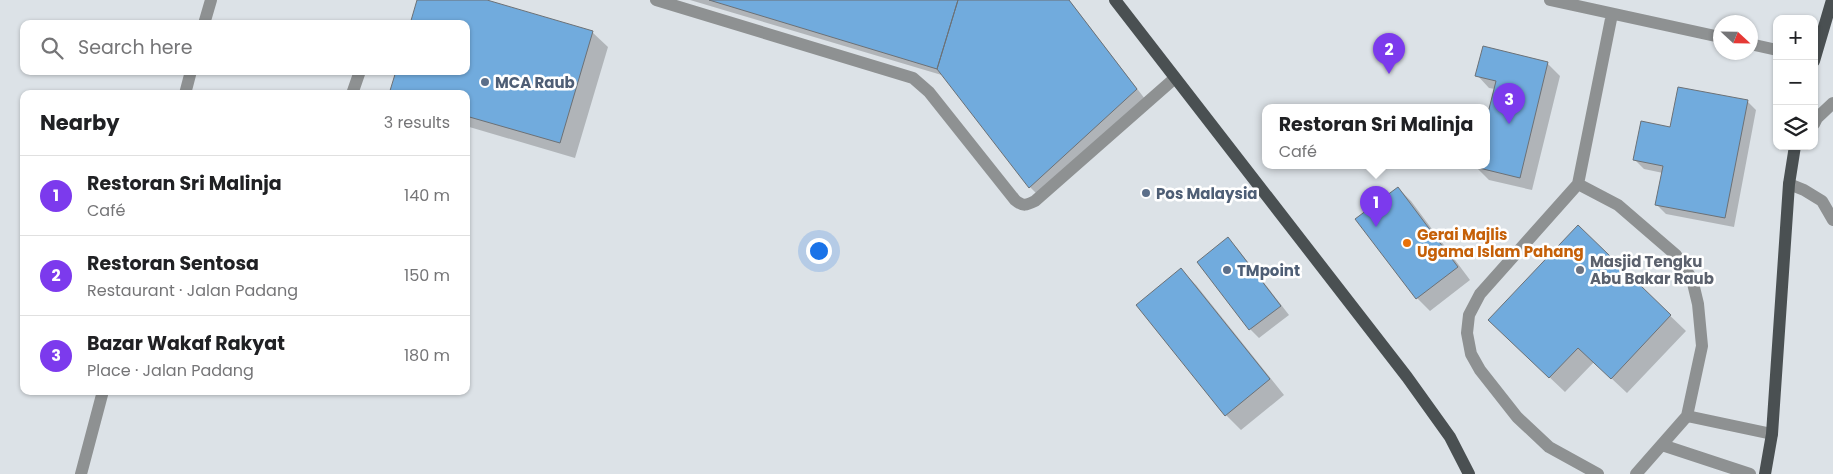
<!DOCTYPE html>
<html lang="en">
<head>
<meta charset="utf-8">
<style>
	:root { --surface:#fff; --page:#f2f2f2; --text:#202124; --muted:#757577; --line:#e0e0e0; --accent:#7c3aed }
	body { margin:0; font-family:Poppins,sans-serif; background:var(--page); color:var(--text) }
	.controls { position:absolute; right:15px; top:15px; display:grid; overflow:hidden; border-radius:10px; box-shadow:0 1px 4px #0004 }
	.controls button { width:45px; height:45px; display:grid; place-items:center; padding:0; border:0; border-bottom:1px solid var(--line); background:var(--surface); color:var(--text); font:25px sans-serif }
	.compass { position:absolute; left:1713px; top:15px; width:45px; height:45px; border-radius:50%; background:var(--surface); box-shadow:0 1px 4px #0004; rotate:112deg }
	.you { position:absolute; left:818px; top:250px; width:18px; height:18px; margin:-12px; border:4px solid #fff; border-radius:50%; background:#1a73e8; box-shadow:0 0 0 8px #1a73e833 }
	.badge { display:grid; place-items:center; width:32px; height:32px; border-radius:50%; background:var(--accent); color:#fff; font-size:16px; font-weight:700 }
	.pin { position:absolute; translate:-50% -41px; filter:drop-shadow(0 1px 2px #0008) }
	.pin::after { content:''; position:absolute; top:26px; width:18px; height:15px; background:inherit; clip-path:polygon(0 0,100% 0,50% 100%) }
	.popup { position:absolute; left:1262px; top:104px; width:228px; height:65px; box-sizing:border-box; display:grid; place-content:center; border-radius:10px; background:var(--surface); filter:drop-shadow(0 1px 4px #0005); font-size:16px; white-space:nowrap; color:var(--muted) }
	.popup b { font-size:19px; color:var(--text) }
	.popup::after { content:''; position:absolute; left:50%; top:100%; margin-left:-10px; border:10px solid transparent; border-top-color:var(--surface) }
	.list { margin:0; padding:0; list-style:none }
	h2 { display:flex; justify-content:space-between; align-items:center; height:65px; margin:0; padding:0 20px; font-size:21px }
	h2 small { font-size:16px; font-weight:400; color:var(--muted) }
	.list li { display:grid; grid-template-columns:32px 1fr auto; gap:15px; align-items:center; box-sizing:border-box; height:80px; padding:0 20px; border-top:1px solid var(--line) }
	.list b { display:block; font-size:19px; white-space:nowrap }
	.list p { margin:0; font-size:16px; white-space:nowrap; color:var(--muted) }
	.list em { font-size:16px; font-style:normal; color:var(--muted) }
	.icon { flex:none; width:28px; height:28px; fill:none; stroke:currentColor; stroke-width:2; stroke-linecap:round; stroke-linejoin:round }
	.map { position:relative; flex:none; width:1833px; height:474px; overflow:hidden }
	.search { position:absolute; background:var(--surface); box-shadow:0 1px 4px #0004; left:20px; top:20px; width:450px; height:55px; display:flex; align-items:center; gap:12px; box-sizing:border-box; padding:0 18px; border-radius:10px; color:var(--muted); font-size:19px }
	.panel { position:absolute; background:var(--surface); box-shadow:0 1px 4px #0004; left:20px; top:90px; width:450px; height:305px; border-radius:10px }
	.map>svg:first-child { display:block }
	.shadow { fill:#0003 }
	.building { fill:#71abdd; stroke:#6c7176 }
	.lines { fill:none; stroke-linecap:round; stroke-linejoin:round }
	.minor { stroke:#8e9192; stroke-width:12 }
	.major { stroke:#4a5052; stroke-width:12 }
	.service-dot { fill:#5c6f8a; stroke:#fff; stroke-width:2 }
	.food-dot { fill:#e8710a; stroke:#fff; stroke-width:2 }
	.worship-dot { fill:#6b7280; stroke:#fff; stroke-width:2 }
	.labels { text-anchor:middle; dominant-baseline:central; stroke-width:5; stroke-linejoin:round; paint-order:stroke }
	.service-label { font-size:15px; font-weight:bold; fill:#4e5e75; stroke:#fff; text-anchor:start }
	.food-label { font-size:15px; font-weight:bold; fill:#c56008; stroke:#fff; text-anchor:start }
	.worship-label { font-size:15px; font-weight:bold; fill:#5b616d; stroke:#fff; text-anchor:start }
</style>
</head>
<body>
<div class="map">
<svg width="1833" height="474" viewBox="0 0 1833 474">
	<rect width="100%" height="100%" fill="#dce2e7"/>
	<path class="shadow" d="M 418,0 L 483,0 L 592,32 L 608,47 L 575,158 L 466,126 L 466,24 Z
		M 690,0 L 1069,0 L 1145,99 L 1039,196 L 1030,187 L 945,76 Z
		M 1547,63 L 1560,76 L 1532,190 L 1489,180 L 1476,167 L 1486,166 L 1486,126 L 1495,89 L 1489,88 L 1477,75 Z
		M 1747,101 L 1756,110 L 1734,227 L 1666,214 L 1657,205 L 1663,173 L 1644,169 L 1635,160 L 1671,128 Z
		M 1398,188 L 1411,201 L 1470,280 L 1430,311 L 1417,298 L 1357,219 Z
		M 1578,227 L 1686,331 L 1627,393 L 1594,362 L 1565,392 L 1505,335 Z
		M 1228,239 L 1237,248 L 1289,315 L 1259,338 L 1250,329 Z
		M 1181,270 L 1196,285 L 1284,395 L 1241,430 L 1226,415 Z"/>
	<path class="building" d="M 417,0 L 487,0 L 593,31 L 560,143 L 466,116 L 466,94 L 389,94 L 396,71 L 466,71 L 466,24 L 410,24 Z
		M 709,0 L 958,0 L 937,69 Z
		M 958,0 L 1069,0 L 1137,89 L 1029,188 L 937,69 Z
		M 1483,46 L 1548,62 L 1520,178 L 1475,167 L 1475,166 L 1486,166 L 1486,121 L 1496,81 L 1475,76 Z
		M 1678,87 L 1748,100 L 1725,218 L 1655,205 L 1663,166 L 1633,160 L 1641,121 L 1670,127 Z
		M 1398,187 L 1458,267 L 1416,299 L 1355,219 Z
		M 1578,225 L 1671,315 L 1611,379 L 1578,348 L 1549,378 L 1488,320 Z
		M 1228,237 L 1281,306 L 1249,330 L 1197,262 Z
		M 1181,268 L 1270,379 L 1225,416 L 1136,305 Z"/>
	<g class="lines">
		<path class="minor" d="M 656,0 L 913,78 L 929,92 L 1015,200 C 1023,207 1027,205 1035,201 L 1175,78
			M 1550,0 L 1720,37
			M 1612,14 L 1578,184 L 1618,205 L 1676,255 L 1692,279 L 1698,304 L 1702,346 L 1687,416 L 1772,434
			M 204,24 L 211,0
			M 1750,44 L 1777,50
			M 185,94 L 191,71
			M 352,94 L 360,71
			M 1814,124 L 1817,118 L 1833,103
			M 1578,184 L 1480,294 L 1469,315 L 1467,333 L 1471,354 L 1480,370 L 1517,417 L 1549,447 L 1598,474
			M 1789,184 L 1804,190 L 1822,201 L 1833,220
			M 1662,445 L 1750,474
			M 81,474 L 103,391
			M 1636,474 L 1687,416"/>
		<path class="major" d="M 1115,0 L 1407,377 L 1450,437 L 1469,474
			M 1814,61 L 1832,0
			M 1765,474 L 1772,434 L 1789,184 L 1795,146"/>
	</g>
	<g class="service-dot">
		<circle cx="485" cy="82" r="5"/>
		<circle cx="1146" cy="193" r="5"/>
		<circle cx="1227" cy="270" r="5"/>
	</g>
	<circle class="food-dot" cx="1407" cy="243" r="5"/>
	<circle class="worship-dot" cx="1580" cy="270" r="5"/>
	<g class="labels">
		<g class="service-label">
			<text x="495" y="82">MCA Raub</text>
			<text x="1156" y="193">Pos Malaysia</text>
			<text x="1237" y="270">TMpoint</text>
		</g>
		<g class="food-label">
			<text x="1417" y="234">Gerai Majlis<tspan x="1417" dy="17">Ugama Islam Pahang</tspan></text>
		</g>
		<g class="worship-label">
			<text x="1590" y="261">Masjid Tengku<tspan x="1590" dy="17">Abu Bakar Raub</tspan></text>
		</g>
	</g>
</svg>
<div class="controls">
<button>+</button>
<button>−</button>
<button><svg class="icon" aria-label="layers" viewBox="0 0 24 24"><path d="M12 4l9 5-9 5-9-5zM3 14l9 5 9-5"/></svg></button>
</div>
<svg class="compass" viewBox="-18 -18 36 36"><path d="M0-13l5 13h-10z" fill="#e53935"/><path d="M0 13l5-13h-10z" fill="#757577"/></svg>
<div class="you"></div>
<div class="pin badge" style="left:1376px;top:227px">1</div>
<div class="popup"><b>Restoran Sri Malinja</b>Café</div>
<div class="pin badge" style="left:1389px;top:74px">2</div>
<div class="pin badge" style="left:1509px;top:124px">3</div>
<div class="search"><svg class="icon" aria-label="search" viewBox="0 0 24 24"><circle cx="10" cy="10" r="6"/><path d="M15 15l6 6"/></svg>Search here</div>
<section class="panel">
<h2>Nearby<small>3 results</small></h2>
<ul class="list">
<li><span class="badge">1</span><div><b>Restoran Sri Malinja</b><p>Café</p></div><em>140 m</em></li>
<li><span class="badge">2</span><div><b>Restoran Sentosa</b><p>Restaurant · Jalan Padang</p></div><em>150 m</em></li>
<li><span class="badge">3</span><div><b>Bazar Wakaf Rakyat</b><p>Place · Jalan Padang</p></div><em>180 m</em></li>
</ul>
</section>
</div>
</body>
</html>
